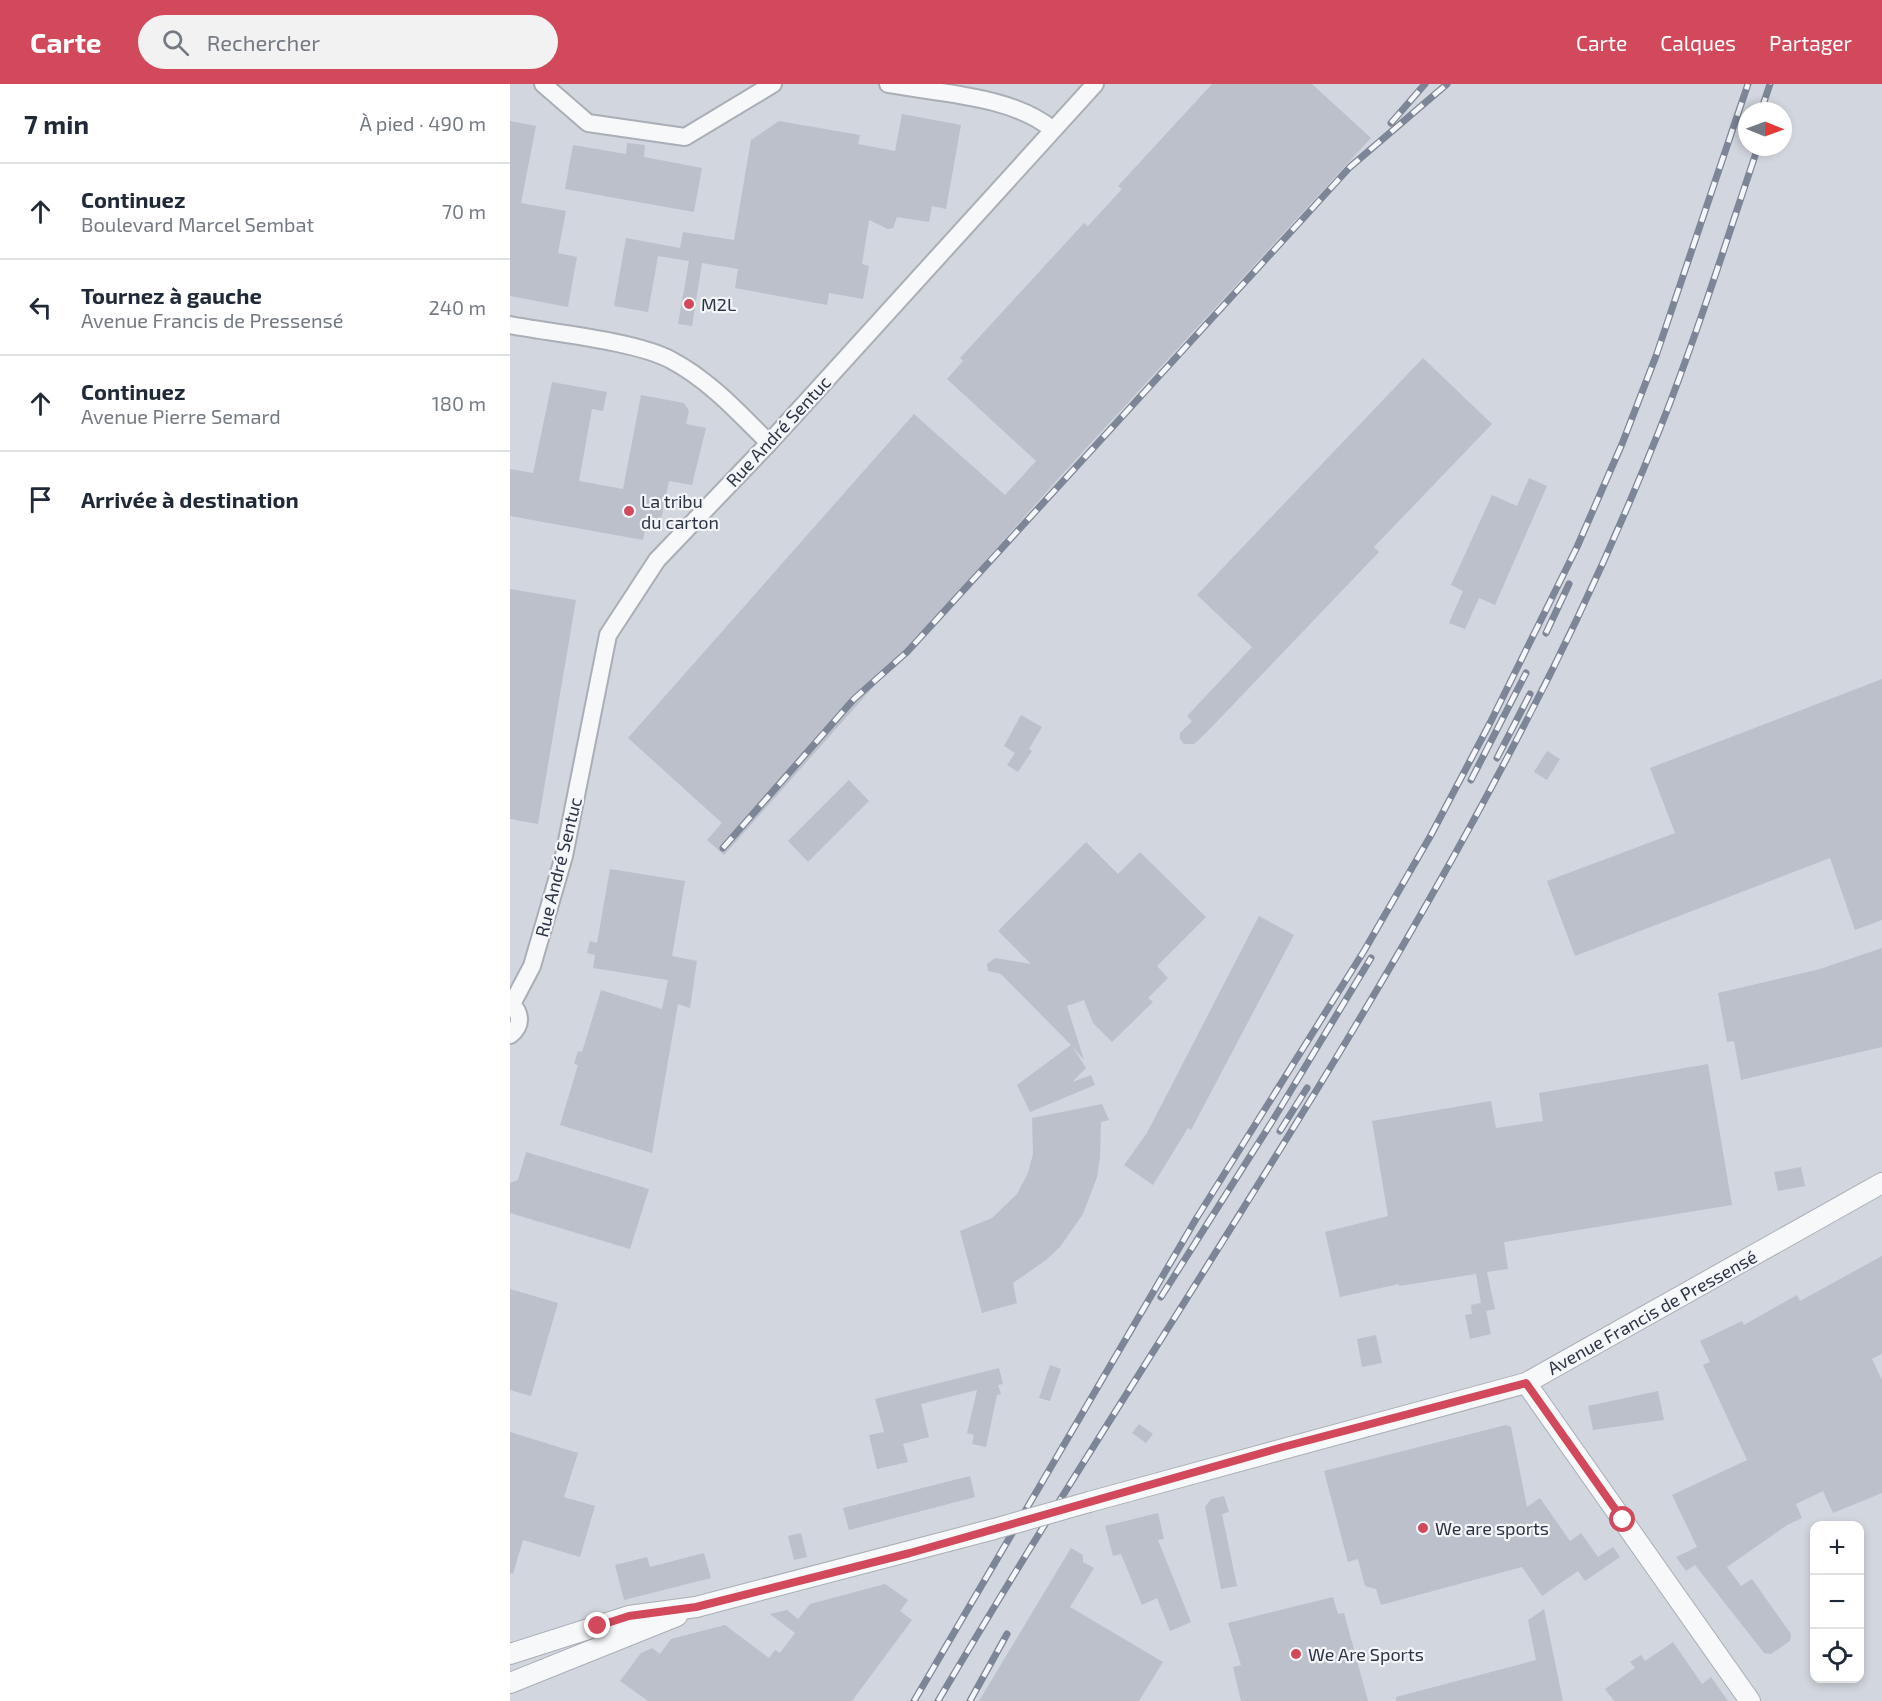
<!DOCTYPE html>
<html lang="fr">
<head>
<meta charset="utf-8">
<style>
	:root { --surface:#fff; --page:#f2f2f3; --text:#1f2937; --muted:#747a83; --line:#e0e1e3; --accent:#d1495b }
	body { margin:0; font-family:"Exo 2",sans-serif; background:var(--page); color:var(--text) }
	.controls { position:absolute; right:18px; bottom:18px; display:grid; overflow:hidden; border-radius:12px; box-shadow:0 3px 9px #0003 }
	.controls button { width:54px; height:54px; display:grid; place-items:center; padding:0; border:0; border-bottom:2px solid var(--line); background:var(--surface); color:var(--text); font:30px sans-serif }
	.compass { position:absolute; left:1228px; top:18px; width:54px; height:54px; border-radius:50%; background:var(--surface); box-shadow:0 3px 9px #0003; rotate:91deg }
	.stop { position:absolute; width:18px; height:18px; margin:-14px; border:4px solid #d1495b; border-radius:50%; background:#fff }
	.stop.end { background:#d1495b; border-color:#fff; box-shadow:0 2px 6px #0008 }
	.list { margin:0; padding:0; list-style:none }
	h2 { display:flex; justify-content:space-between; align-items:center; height:78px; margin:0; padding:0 24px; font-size:26px }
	h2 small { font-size:20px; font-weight:400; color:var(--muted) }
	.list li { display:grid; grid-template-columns:39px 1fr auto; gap:18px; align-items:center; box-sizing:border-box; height:96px; padding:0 24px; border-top:2px solid var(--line) }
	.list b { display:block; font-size:22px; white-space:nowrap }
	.list p { margin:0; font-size:20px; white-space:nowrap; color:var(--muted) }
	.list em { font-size:20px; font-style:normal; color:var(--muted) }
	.icon { flex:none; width:33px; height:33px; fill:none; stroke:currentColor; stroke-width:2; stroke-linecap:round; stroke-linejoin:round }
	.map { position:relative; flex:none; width:1372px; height:1617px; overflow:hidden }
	header { display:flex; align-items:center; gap:36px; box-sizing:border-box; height:84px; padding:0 30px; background:var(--accent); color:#fff }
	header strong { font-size:28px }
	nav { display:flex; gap:33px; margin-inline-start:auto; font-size:21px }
	.search { width:420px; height:54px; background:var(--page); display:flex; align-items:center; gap:15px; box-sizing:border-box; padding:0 21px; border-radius:33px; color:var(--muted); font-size:22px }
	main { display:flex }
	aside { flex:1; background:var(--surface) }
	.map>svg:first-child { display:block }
	.built { fill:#d2d6de; fill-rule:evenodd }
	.building { fill:#bbc0ca }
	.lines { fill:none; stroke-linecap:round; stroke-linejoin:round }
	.minor-casing { stroke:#a9aeb7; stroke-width:20 }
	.tertiary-casing { stroke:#a9aeb7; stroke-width:22 }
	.minor { stroke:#f7f8fa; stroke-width:16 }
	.tertiary { stroke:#f7f8fa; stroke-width:20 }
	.rail-casing { stroke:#7d8696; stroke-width:7 }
	.rail { stroke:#f4f6f9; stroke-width:4.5; stroke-dasharray:14; stroke-linecap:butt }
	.tertiary-bridge-casing { stroke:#a9aeb7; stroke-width:22; stroke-linecap:butt }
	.tertiary-bridge { stroke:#f7f8fa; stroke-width:20 }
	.route { stroke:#d1495b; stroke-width:8 }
	.poi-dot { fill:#d1495b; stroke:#f4f6f9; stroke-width:2 }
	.labels { text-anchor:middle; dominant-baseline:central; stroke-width:4.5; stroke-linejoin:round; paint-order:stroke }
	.poi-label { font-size:18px; fill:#2b3445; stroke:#f4f6f9; text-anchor:start }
	.street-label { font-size:18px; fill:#2b3445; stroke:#f4f6f9 }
</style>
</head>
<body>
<header>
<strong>Carte</strong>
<div class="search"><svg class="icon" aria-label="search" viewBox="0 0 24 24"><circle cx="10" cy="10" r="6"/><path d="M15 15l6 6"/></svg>Rechercher</div>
<nav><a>Carte</a><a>Calques</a><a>Partager</a></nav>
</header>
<main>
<aside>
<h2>7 min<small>À pied · 490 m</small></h2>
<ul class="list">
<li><svg class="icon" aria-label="ahead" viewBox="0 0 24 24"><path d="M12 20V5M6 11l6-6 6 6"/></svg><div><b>Continuez</b><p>Boulevard Marcel Sembat</p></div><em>70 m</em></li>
<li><svg class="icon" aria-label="left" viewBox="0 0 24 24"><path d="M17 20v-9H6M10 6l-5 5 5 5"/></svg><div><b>Tournez à gauche</b><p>Avenue Francis de Pressensé</p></div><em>240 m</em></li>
<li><svg class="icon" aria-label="ahead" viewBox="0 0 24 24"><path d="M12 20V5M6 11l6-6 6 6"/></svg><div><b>Continuez</b><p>Avenue Pierre Semard</p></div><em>180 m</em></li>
<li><svg class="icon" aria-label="arrive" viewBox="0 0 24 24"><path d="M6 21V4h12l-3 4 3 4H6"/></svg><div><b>Arrivée à destination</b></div></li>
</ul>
</aside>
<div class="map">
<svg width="1372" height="1617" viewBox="0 0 1372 1617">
	<rect width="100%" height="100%" fill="#e4e7ec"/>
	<path class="built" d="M 0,0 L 1372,0 L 1372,1617 L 0,1617 ZM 1237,27 L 1273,27 L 1273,63 L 1237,63 ZM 1304,1442 L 1350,1442 L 1350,1594 L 1304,1594 Z"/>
	<path class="building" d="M 702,0 L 802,0 L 861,54 L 547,396 L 214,771 L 197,756 L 212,739 L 118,654 L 404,330 L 495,411 L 526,377 L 437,295 L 453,277 L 450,274 L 574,139 L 578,142 L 612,105 L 608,102 Z
		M 392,30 L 451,41 L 436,125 L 422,122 L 419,138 L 387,133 L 383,144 L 378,145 L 359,136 L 352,180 L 359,182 L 353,215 L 319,209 L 317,221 L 225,204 L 228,185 L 192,179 L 182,242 L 168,240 L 179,177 L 148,172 L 138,228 L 104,222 L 116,154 L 170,164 L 173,148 L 224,156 L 241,56 L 269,37 L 350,51 L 348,60 L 385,67 Z
		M 0,37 L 26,42 L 11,119 L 56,127 L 48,169 L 67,173 L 58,223 L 0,212 Z
		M 117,59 L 135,61 L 134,73 L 192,84 L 184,128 L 55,105 L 63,61 L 116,70 Z
		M 913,274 L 982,340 L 864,463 L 869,468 L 695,650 L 684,660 L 674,660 L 670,655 L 670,649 L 682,637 L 677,632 L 742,563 L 687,511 Z
		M 42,298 L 97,308 L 93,327 L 82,325 L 69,397 L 113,405 L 131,311 L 174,319 L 179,327 L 176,340 L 196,344 L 182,401 L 159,397 L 151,435 L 138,433 L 133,456 L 0,432 L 0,385 L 23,389 Z
		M 1019,394 L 1037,402 L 985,521 L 969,514 L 955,545 L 939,539 L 953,507 L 941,501 L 982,411 L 1007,422 Z
		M 0,505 L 66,516 L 28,740 L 0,735 Z
		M 1372,595 L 1372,836 L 1345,846 L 1320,774 L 1065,872 L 1037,797 L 1165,749 L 1140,684 Z
		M 511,631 L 532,643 L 519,665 L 522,667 L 508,688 L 497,681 L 505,669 L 494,662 Z
		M 1037,667 L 1050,675 L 1037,696 L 1024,688 Z
		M 339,696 L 359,717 L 298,778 L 278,757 Z
		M 576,758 L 608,790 L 630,768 L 696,833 L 647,882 L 658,894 L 638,914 L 643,918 L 602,958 L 583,939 L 574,916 L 557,922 L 574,976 L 562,962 L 576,984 L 562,998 L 581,991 L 585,1001 L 520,1028 L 507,1001 L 561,961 L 491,890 L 478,887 L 477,880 L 485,874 L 521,880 L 488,847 Z
		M 100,785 L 175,797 L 162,872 L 187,877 L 180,924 L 168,920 L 142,1069 L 50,1041 L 68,981 L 64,980 L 68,967 L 72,968 L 91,906 L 152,925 L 158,896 L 83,884 L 85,871 L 77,869 L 80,857 L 87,859 Z
		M 749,832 L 784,851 L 681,1046 L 678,1044 L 643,1101 L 614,1081 L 637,1049 Z
		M 1372,864 L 1372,963 L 1231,996 L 1224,957 L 1217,958 L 1208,909 L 1310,885 Z
		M 1198,980 L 1222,1121 L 994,1158 L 998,1185 L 977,1188 L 985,1225 L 976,1227 L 981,1250 L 960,1255 L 955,1231 L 962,1230 L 961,1221 L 971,1219 L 966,1190 L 889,1202 L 889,1200 L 830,1213 L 815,1148 L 878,1132 L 862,1037 L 981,1017 L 986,1044 L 1033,1037 L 1029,1009 Z
		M 592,1020 L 599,1036 L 591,1038 L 590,1074 L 587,1093 L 573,1130 L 550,1163 L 536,1176 L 503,1199 L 507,1219 L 472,1229 L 450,1147 L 482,1134 L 507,1110 L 518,1089 L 523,1070 L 522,1034 Z
		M 16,1068 L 139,1105 L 120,1165 L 0,1129 L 0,1099 L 8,1096 Z
		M 1291,1083 L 1295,1102 L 1268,1107 L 1264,1088 Z
		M 1372,1172 L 1372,1270 L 1362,1275 L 1372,1296 L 1372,1409 L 1323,1429 L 1313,1407 L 1286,1420 L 1292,1434 L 1277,1441 L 1217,1483 L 1231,1502 L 1242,1495 L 1281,1550 L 1280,1557 L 1261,1570 L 1254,1569 L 1185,1481 L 1176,1487 L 1166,1473 L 1187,1463 L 1162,1411 L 1237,1376 L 1193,1281 L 1200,1278 L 1190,1257 L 1232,1237 L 1234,1241 L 1287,1211 L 1290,1217 Z
		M 0,1205 L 48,1219 L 21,1312 L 0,1306 Z
		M 866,1251 L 872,1279 L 852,1283 L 847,1255 Z
		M 540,1281 L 551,1285 L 540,1317 L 529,1314 Z
		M 489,1284 L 493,1300 L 488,1301 L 491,1310 L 487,1311 L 476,1363 L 462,1360 L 464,1351 L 457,1349 L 467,1306 L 411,1320 L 419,1353 L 393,1360 L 398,1378 L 367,1385 L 359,1351 L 374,1348 L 365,1315 Z
		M 1148,1307 L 1154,1336 L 1083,1346 L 1078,1322 Z
		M 629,1340 L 643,1350 L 636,1359 L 622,1349 Z
		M 996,1341 L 1001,1343 L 1017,1423 L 1030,1414 L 1060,1457 L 1071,1449 L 1088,1473 L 1103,1463 L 1110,1473 L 1075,1497 L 1068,1487 L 1032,1512 L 1012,1483 L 871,1521 L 866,1505 L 855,1502 L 848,1475 L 838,1478 L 814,1387 Z
		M 0,1348 L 68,1369 L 54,1413 L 85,1422 L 70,1473 L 13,1456 L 3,1490 L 0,1489 Z
		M 460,1392 L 465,1413 L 339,1446 L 333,1424 Z
		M 714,1412 L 719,1428 L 712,1430 L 727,1502 L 711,1505 L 695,1423 L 701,1415 Z
		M 648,1429 L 654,1455 L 648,1456 L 681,1538 L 660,1547 L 647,1514 L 632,1521 L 611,1470 L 603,1472 L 595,1442 Z
		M 291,1449 L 297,1473 L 284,1476 L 278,1452 Z
		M 561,1464 L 573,1471 L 573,1478 L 584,1484 L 560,1523 L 653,1578 L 629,1617 L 469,1617 Z
		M 194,1469 L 201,1494 L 114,1516 L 105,1481 L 137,1473 L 140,1483 Z
		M 375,1500 L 398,1516 L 390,1527 L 402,1536 L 342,1617 L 138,1617 L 110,1597 L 131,1569 L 142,1564 L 150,1570 L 161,1555 L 215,1541 L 259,1574 L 265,1566 L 270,1569 L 285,1549 L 260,1530 L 277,1526 L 288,1535 L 300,1520 Z
		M 823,1513 L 828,1530 L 834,1529 L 858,1617 L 731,1617 L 723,1583 L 731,1581 L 718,1539 Z
		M 1034,1525 L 1053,1617 L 886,1617 L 886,1613 L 1026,1576 L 1018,1536 Z
		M 1163,1558 L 1192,1600 L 1201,1593 L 1218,1617 L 1104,1617 L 1095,1605 L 1125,1584 L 1120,1578 L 1131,1571 L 1135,1577 Z"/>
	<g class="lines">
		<g class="minor-casing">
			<path id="minor" d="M 33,0 L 78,39 L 175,53 L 263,0
				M 378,0 C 428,9 504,12 543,46
				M 0,241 C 42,249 126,257 161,276 C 199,296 229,329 259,359
				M 0,919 C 12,929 12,942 0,951
				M 2,920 L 22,882 L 54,772 L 98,551 L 147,476 L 259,359 L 585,0"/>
		</g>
		<g class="tertiary-casing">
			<path id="tertiary" d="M 1016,1299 L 1240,1617
				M 579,1418 L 1016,1299 L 1372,1099
				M 0,1570 L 119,1532 L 186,1523 L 484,1445
				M 0,1599 L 167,1532"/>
		</g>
		<use href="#minor" class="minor"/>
		<use href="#tertiary" class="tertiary"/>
		<g class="rail-casing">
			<path id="rail" d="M 1251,27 L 1260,0
				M 881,39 L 915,0
				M 1036,549 L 1059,500
				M 987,674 L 1020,610
				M 961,696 L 1016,589
				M 213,764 L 344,615 L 397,568 L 840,83 L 937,0
				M 770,1047 L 797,1004
				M 651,1213 L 763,1036 L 861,874
				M 404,1617 L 686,1135 L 854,867 L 921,751 L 980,639 L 1067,463 L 1112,360 L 1146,272 L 1238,0
				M 428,1617 C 618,1294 835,986 1008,653 C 1060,554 1107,452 1149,347 C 1186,254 1216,158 1248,63
				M 460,1617 L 497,1550"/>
		</g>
		<use href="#rail" class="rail"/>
		<g class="tertiary-bridge-casing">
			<path id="tertiary-bridge" d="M 484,1445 L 579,1418"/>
		</g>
		<use href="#tertiary-bridge" class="tertiary-bridge"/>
	</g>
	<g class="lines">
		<path class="route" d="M 88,1542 L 119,1532 L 186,1523 L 400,1469 L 773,1363 L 1016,1299 L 1113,1436"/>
	</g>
	<g class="poi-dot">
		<circle cx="179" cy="220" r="6"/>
		<circle cx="119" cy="427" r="6"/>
		<circle cx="913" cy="1444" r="6"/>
		<circle cx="786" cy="1570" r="6"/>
	</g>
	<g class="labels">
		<g class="poi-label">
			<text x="191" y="220">M2L</text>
			<text x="131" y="417">La tribu<tspan x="131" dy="21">du carton</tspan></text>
			<text x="925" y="1444">We are sports</text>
			<text x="798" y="1570">We Are Sports</text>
		</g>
		<g class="street-label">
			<text transform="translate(268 347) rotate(-47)">Rue André Sentuc</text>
			<text transform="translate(48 783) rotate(-76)">Rue André Sentuc</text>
			<text transform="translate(1142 1228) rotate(-29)">Avenue Francis de Pressensé</text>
		</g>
	</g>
</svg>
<div class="controls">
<button>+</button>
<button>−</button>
<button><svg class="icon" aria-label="locate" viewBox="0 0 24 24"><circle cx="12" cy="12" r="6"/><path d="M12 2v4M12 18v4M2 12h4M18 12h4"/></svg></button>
</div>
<svg class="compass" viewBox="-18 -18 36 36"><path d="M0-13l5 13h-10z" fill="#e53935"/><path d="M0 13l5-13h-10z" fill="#747a83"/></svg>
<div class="stop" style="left:1113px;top:1436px"></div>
<div class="stop end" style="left:88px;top:1542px"></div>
</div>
</main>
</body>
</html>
